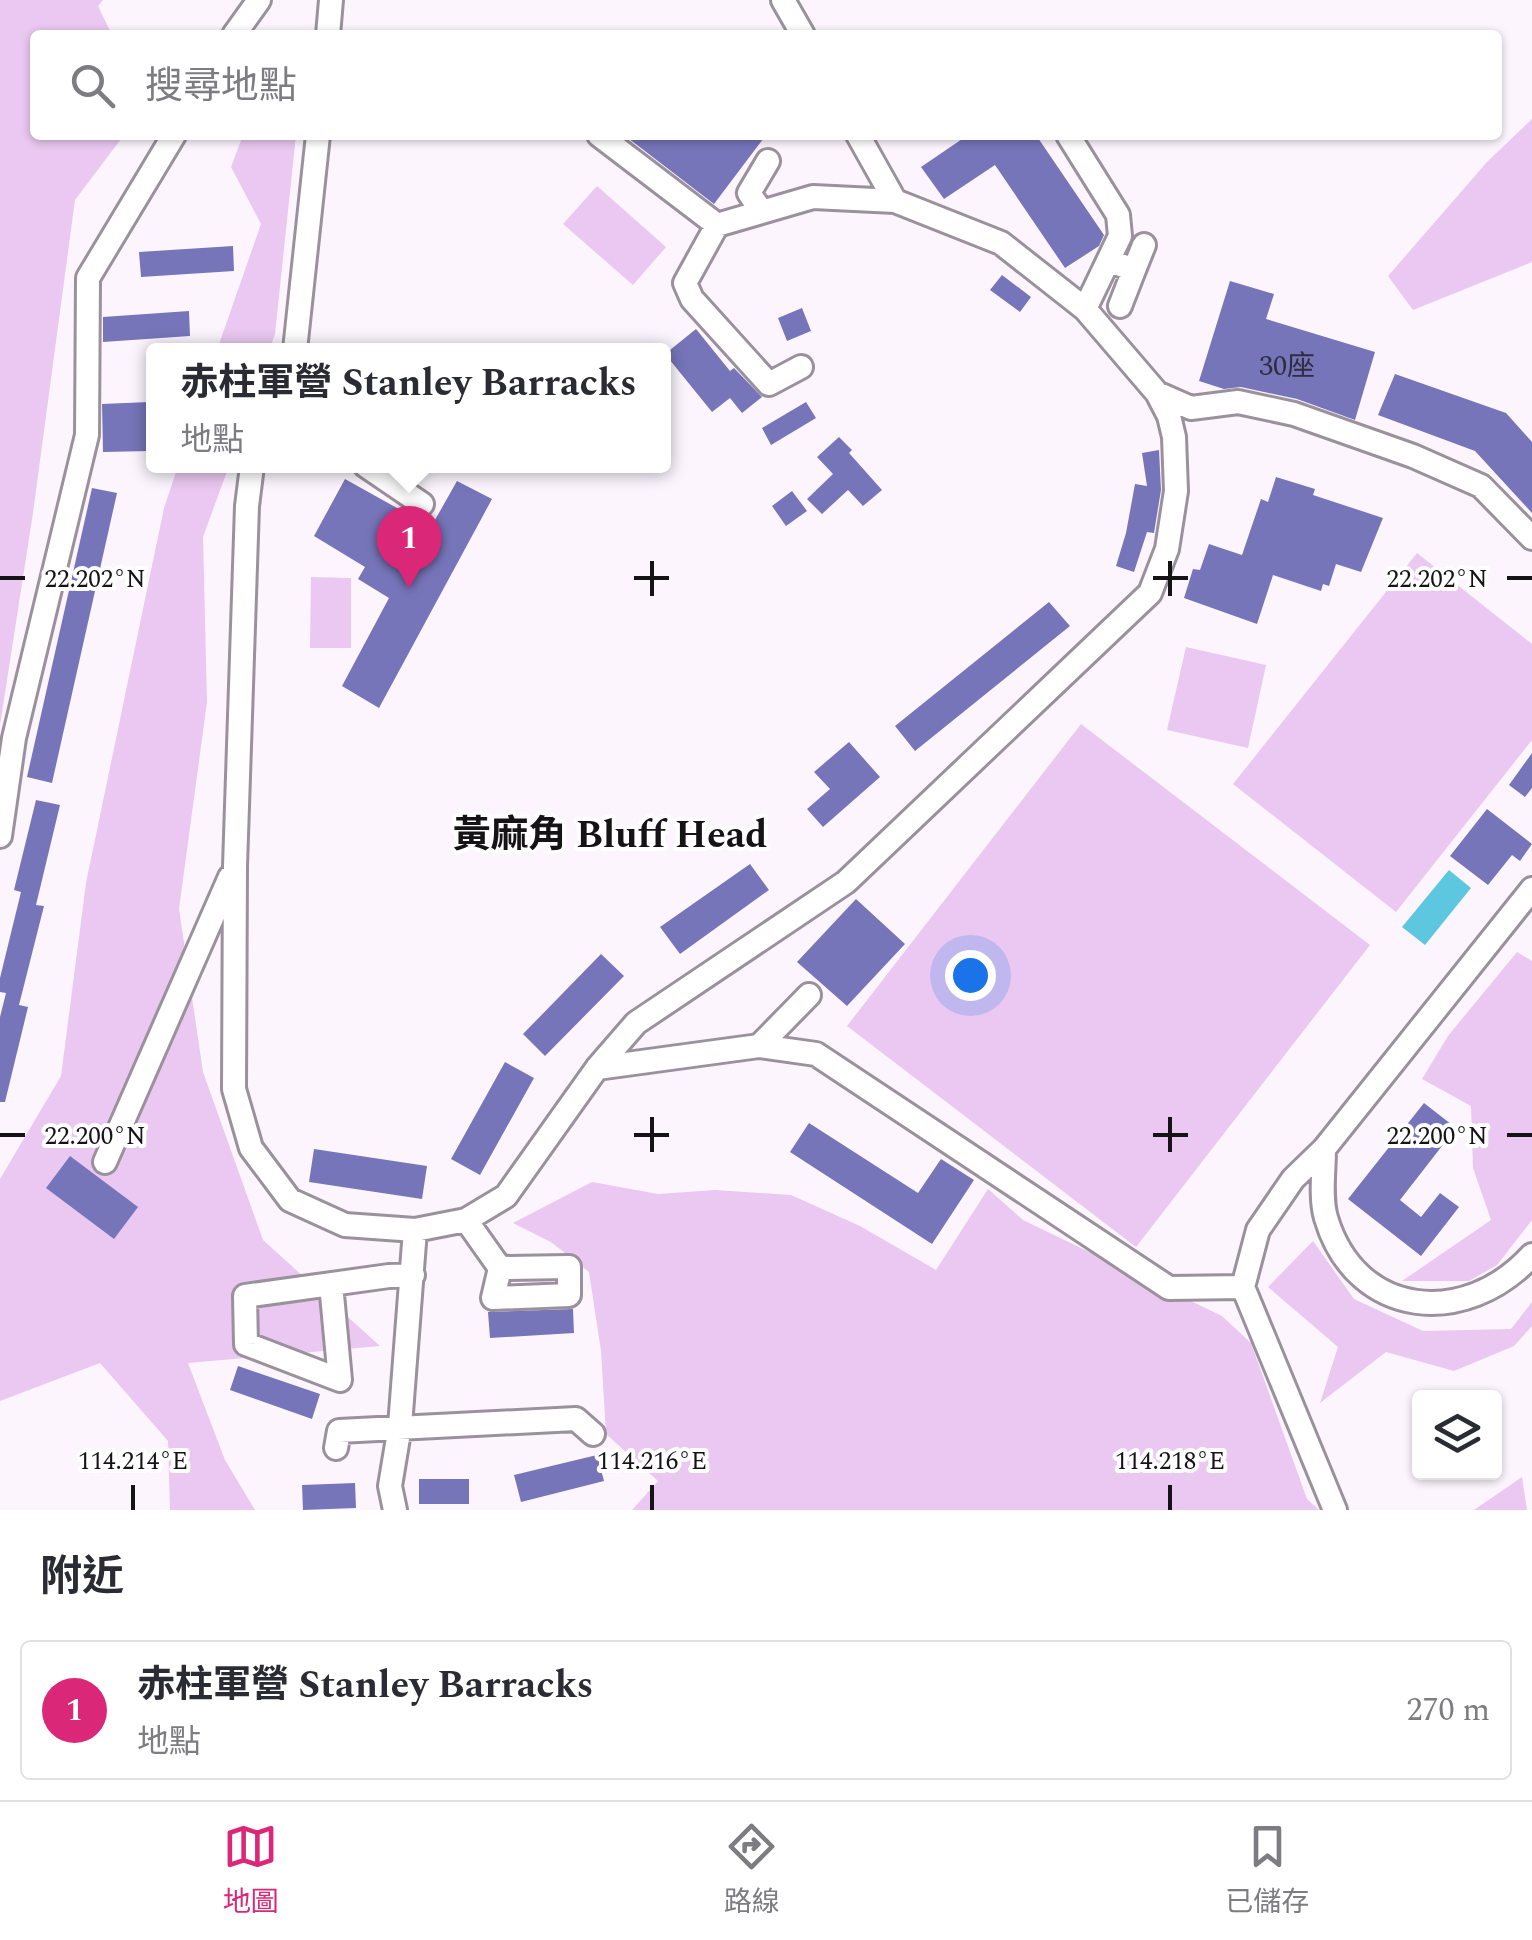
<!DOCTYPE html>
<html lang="zh-TW">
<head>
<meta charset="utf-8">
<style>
	:root { --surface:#fff; --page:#f7f7f7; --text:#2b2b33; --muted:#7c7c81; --line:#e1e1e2; --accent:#db2777 }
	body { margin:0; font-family:Spectral,"Noto Sans TC",serif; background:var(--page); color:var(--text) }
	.controls { position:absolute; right:30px; bottom:30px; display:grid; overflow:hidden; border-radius:10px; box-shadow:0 2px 8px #0004 }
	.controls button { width:90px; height:90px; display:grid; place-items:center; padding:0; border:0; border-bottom:2px solid var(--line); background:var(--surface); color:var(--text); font:50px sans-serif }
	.you { position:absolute; left:970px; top:975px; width:35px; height:35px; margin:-25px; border:8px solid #fff; border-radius:50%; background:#1a73e8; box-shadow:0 0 0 15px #1a73e833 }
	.badge { display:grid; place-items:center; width:65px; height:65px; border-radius:50%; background:var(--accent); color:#fff; font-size:32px; font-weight:700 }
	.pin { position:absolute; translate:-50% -82px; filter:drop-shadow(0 2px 5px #0008) }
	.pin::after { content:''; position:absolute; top:52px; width:35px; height:30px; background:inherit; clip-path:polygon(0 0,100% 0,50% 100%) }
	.popup { position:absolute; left:146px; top:343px; width:525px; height:130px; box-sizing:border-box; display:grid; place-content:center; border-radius:10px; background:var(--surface); filter:drop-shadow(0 2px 8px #0005); font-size:32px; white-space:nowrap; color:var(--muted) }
	.popup b { font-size:38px; color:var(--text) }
	.popup::after { content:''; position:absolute; left:50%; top:100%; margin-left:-20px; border:20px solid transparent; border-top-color:var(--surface) }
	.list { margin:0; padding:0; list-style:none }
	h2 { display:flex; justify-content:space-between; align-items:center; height:130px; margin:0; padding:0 40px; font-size:42px }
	h2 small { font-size:32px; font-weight:400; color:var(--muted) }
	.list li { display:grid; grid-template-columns:65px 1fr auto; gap:30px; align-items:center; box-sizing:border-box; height:140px; margin:0 20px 20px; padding:0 20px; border:2px solid var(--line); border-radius:10px }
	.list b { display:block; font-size:38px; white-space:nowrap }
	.list p { margin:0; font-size:32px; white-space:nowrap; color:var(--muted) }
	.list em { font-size:32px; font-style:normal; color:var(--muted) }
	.icon { flex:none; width:55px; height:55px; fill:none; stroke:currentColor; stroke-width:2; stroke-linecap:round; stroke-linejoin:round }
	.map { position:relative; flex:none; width:1532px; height:1510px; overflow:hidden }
	.search { position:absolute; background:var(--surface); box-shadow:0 2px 8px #0004; left:30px; right:30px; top:30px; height:110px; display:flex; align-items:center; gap:25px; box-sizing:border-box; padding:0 35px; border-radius:10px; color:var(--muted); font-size:38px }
	.sheet { height:290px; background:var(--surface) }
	nav { display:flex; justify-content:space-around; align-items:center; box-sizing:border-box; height:140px; border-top:2px solid var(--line); background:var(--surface); font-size:28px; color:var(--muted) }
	nav a { display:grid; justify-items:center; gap:5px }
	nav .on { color:var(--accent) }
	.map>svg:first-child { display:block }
	.green { fill:#eac8f1 }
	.water { fill:#5ec7e0 }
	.building { fill:#7675b9 }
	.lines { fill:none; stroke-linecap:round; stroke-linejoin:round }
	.minor-casing { stroke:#9a919c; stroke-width:28 }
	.minor { stroke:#fff; stroke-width:22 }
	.ticks { fill:none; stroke:#161317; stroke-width:4 }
	.labels { text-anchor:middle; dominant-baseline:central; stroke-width:8; stroke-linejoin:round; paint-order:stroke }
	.number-label { font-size:28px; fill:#2e2c40 }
	.quarter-label { font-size:38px; font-weight:bold; fill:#161317; stroke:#fff }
	.ticks-label { font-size:25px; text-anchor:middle; fill:#161317; stroke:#fff; stroke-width:8; stroke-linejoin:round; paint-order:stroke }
</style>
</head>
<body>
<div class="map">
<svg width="1532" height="1510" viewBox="0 0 1532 1510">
	<rect width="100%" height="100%" fill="#fcf5fe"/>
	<path class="green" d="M 0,0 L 103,0 L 98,6 L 112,35 L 35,35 L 35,135 L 124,135 L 75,200 L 33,513 L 0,725 Z
		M 1532,119 L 1532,262 L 1413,310 L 1388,276 L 1487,162 Z
		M 243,135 L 296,135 L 275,334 L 269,350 L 217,350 L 261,224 L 231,167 Z
		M 597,186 L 666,247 L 633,285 L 563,224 Z
		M 178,466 L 229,466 L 203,537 L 207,702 L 179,909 L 203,1072 L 263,1240 L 380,1346 L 188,1363 L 225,1460 L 255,1510 L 170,1510 L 168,1441 L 100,1363 L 0,1401 L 0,1179 L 61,1076 L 86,883 L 164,508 Z
		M 1417,553 L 1532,644 L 1532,740 L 1396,912 L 1233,784 Z
		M 311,577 L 351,578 L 351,648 L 310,648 Z
		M 1186,647 L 1266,665 L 1248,748 L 1167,730 Z
		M 1081,724 L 1370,945 L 1136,1247 L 847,1026 Z
		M 1517,952 L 1532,961 L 1532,1220 L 1497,1265 L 1469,1281 L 1402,1281 L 1491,1220 L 1473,1168 L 1471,1106 L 1422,1079 L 1448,1036 Z
		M 592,1182 L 658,1194 L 715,1190 L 791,1195 L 860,1226 L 936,1270 L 988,1189 L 1023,1220 L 1222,1316 L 1251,1343 L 1307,1499 L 1319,1510 L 632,1510 L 658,1481 L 606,1434 L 601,1351 L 589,1272 L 551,1242 L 513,1223 Z
		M 1313,1241 L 1354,1299 L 1423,1331 L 1511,1329 L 1532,1302 L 1532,1326 L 1514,1346 L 1454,1371 L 1386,1352 L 1320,1403 L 1338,1347 L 1268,1287 Z
		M 1522,1477 L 1527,1510 L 1474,1510 Z"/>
	<path class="water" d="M 1449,870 L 1471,888 L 1425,945 L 1402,927 Z"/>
	<path class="building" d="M 624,135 L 766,135 L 714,204 Z
		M 968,135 L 1036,135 L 1104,235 L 1099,246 L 1065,268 L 995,165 L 944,199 L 921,167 Z
		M 233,246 L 234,271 L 141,277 L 139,252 Z
		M 1002,275 L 1031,297 L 1020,312 L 990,290 Z
		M 1230,281 L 1274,294 L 1266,319 L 1375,352 L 1355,420 L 1297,399 L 1241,387 L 1224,389 L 1199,381 Z
		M 802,308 L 811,331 L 787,341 L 778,318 Z
		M 189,311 L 190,336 L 103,342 L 103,317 Z
		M 696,329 L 730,371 L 734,368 L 762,397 L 742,413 L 730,398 L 712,412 L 665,354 Z
		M 1395,374 L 1506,413 L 1532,442 L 1532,513 L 1475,451 L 1378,415 Z
		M 149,402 L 150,451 L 103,452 L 102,404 Z
		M 806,402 L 816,418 L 771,445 L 762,428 Z
		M 839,437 L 852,450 L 849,453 L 882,490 L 863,506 L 848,490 L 822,514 L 807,499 L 833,474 L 817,457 Z
		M 1159,450 L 1161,490 L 1154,533 L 1147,532 L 1134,572 L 1116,566 L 1126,533 L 1135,484 L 1147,486 L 1142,453 Z
		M 1276,477 L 1315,489 L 1313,495 L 1383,518 L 1361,572 L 1336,564 L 1329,586 L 1323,584 L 1321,591 L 1273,575 L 1257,624 L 1184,598 L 1193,569 L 1200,570 L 1209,544 L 1242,555 L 1261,499 L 1268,502 Z
		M 345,479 L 431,527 L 457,481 L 492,499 L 379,708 L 342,686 L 389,598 L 358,579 L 365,567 L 314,536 Z
		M 92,488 L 117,493 L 52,783 L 27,777 Z
		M 792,491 L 807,511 L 786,526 L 772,506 Z
		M 1049,602 L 1070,626 L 915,751 L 895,726 Z
		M 849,742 L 880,777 L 823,827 L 807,809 L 830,789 L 814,772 Z
		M 1532,753 L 1532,788 L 1525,797 L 1509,785 Z
		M 36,800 L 60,805 L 36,905 L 44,906 L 19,1005 L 28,1007 L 5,1102 L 0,1102 L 0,1017 L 6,993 L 0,992 L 0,978 L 21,892 L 14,890 Z
		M 1487,809 L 1532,844 L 1520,861 L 1512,855 L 1488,885 L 1450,856 Z
		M 750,864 L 769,890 L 680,954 L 660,927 Z
		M 856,899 L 905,944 L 847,1006 L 797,962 Z
		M 601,954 L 624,976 L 545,1056 L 523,1034 Z
		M 505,1062 L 534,1078 L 480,1175 L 451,1159 Z
		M 1424,1103 L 1456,1128 L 1400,1200 L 1421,1217 L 1440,1193 L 1459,1207 L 1421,1256 L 1348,1199 Z
		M 809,1123 L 918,1193 L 941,1159 L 974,1180 L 932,1244 L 790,1152 Z
		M 314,1149 L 427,1166 L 422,1199 L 309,1182 Z
		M 70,1156 L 138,1207 L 114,1239 L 46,1188 Z
		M 573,1309 L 574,1333 L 490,1338 L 488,1312 Z
		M 238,1366 L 320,1394 L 312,1419 L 230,1390 Z
		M 597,1455 L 604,1481 L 521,1502 L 514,1475 Z
		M 419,1479 L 469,1479 L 469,1504 L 419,1504 Z
		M 355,1483 L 356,1508 L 303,1510 L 302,1485 Z"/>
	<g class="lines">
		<g class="minor-casing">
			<path id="minor" d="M 783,0 L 803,35
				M 234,35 L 259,0
				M 328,35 L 331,0
				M 599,135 L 717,225 L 813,197 L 895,201
				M 1068,135 L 1118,215 L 1120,236 L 1085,309
				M 762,212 L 749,193 L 768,161
				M 717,225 L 685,283 L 692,299 L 769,384 L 801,367
				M 1110,261 L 1134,270 L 1144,245
				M 1120,306 L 1134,270
				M 295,350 L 318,135
				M 1157,393 L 1191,408 L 1238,402 L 1294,414 L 1413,456 L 1481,486 L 1532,538
				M 252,466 L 247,506 L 235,866 L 234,1089 L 251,1148 L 290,1200 L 345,1225 L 415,1230 L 466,1220 L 506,1196 L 597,1068 L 636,1023 L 846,882 L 1150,593 L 1167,549 L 1176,491 L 1174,437 L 1169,416 L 1157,393 L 1085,309 L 1001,243 L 895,201 L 858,135
				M 366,466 L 422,504
				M 0,836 L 14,738 L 87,435 L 88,278 L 174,135
				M 759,1046 L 809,995
				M 597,1068 L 759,1046 L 816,1054 L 1169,1288 L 1243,1287 L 1335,1510
				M 1324,1149 C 1324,1170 1320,1198 1326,1218 C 1356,1319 1466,1328 1532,1255
				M 105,1162 L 230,877
				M 466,1220 L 500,1268 L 493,1298 L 569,1295 L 569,1267 L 500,1268
				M 331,1284 L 340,1380 L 246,1344 L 245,1296 L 389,1276 L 413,1275
				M 1243,1287 L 1258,1230 L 1293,1179 L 1324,1149 L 1532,889
				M 336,1448 L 339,1431 L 576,1419 L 593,1434
				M 395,1510 L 390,1486 L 400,1426 L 415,1230"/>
		</g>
		<use href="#minor" class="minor"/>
	</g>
	<path class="ticks" d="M 652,561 L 652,596M 1170,561 L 1170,596M 0,578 L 25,578M 634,578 L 669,578M 1153,578 L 1188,578M 1507,578 L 1532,578M 652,1117 L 652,1152M 1170,1117 L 1170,1152M 0,1135 L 25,1135M 634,1135 L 669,1135M 1153,1135 L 1188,1135M 1507,1135 L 1532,1135M 133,1485 L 133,1510M 652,1485 L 652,1510M 1170,1485 L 1170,1510"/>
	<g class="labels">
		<g class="number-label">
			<text x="1287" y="366">30座</text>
		</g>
		<g class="quarter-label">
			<text x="610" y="836">黃麻角 Bluff Head</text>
		</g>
	</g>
	<g class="ticks-label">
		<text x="95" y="587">22.202°N</text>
		<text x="1437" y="587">22.202°N</text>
		<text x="95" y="1144">22.200°N</text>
		<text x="1437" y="1144">22.200°N</text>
		<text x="133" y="1469">114.214°E</text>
		<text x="652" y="1469">114.216°E</text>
		<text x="1170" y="1469">114.218°E</text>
	</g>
</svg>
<div class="controls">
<button><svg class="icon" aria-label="layers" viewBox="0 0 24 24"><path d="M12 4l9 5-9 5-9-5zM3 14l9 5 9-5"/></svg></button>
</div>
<div class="you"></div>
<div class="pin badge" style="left:409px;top:588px">1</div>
<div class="popup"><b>赤柱軍營 Stanley Barracks</b>地點</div>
<div class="search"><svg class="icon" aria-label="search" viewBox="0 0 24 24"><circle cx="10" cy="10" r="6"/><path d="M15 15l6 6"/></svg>搜尋地點</div>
</div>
<section class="sheet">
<h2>附近<small></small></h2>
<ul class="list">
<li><span class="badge">1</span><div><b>赤柱軍營 Stanley Barracks</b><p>地點</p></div><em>270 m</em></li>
</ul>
</section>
<nav>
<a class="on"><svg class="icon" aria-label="map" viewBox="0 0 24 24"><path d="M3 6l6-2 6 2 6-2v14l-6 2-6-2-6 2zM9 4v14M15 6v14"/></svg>地圖</a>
<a><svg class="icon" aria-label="directions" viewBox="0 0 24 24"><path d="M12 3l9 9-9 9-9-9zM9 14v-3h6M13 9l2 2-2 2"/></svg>路線</a>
<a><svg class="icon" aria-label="saved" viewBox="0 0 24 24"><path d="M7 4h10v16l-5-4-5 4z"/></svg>已儲存</a>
</nav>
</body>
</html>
